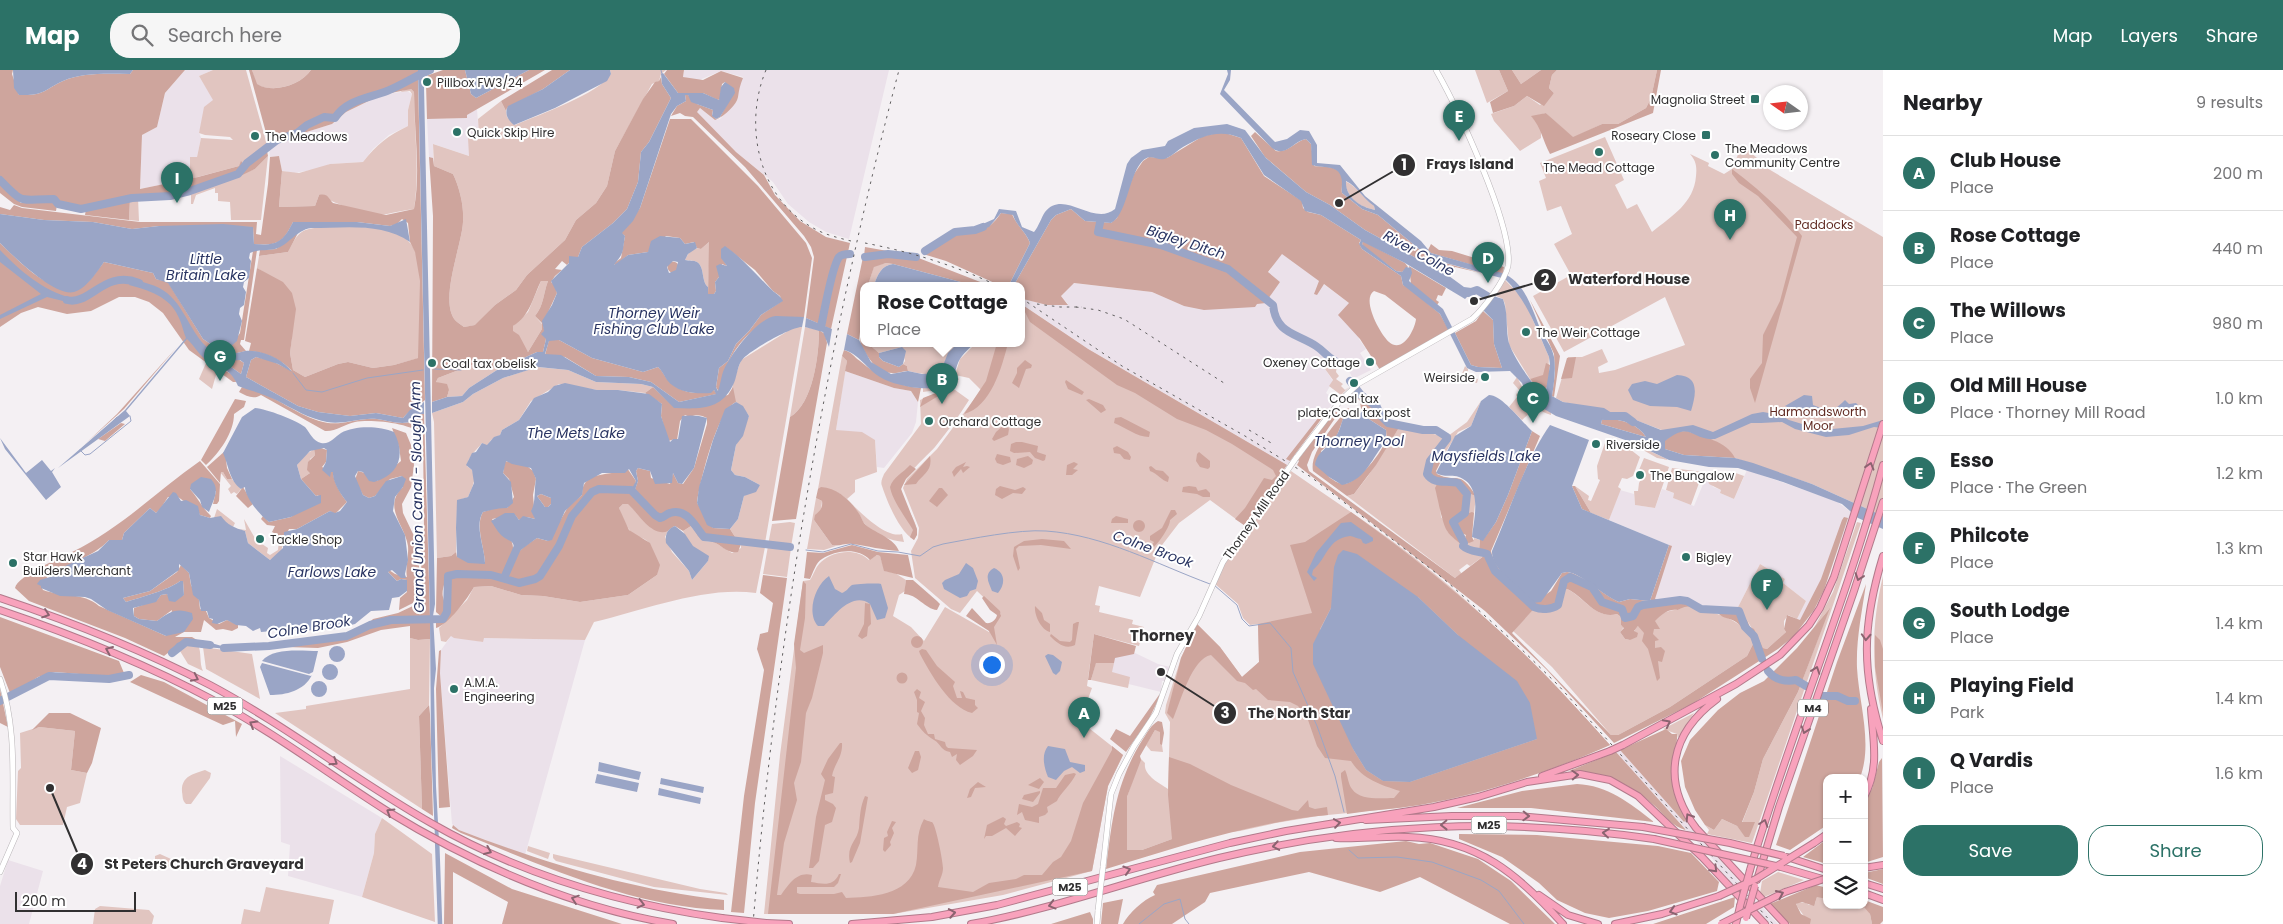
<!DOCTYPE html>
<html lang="en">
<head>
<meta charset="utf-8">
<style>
	:root { --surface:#fff; --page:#f6f6f6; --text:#202124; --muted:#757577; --line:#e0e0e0; --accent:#2c7267 }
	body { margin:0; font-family:Poppins,sans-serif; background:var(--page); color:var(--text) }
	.controls { position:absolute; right:15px; bottom:15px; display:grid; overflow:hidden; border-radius:10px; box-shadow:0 1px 4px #0004 }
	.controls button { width:45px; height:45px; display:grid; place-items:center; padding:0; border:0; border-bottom:1px solid var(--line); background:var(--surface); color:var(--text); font:25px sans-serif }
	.compass { position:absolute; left:1763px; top:15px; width:45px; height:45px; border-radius:50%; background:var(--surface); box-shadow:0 1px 4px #0004; rotate:284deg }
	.scale { position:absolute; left:15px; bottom:12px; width:121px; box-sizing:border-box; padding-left:5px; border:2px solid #313031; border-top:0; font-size:14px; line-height:18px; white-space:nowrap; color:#313031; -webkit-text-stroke:4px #fff; paint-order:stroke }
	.you { position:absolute; left:991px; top:594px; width:18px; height:18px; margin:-12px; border:4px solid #fff; border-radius:50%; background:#1a73e8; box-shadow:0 0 0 8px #1a73e833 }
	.badge { display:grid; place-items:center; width:32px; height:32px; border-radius:50%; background:var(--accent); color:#fff; font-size:16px; font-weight:700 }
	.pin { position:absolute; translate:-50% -41px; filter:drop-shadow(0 1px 2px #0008) }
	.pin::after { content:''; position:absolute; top:26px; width:18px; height:15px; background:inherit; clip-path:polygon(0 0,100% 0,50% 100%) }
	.popup { position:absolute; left:860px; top:212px; width:165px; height:65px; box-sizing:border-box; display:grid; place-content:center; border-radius:10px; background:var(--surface); filter:drop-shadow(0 1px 4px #0005); font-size:16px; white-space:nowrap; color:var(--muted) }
	.popup b { font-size:19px; color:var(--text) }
	.popup::after { content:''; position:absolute; left:50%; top:100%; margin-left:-10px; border:10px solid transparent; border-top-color:var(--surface) }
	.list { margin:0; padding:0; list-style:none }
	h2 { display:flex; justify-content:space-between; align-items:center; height:65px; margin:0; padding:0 20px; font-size:21px }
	h2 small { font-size:16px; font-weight:400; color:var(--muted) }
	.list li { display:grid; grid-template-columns:32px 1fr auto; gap:15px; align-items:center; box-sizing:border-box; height:75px; padding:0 20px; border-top:1px solid var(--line) }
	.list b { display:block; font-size:19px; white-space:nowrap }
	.list p { margin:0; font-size:16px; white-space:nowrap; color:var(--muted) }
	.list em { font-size:16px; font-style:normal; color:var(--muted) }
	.actions { display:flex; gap:10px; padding:15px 20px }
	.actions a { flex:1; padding:11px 0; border:1px solid var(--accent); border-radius:20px; text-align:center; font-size:18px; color:var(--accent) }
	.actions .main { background:var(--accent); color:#fff }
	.icon { flex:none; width:28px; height:28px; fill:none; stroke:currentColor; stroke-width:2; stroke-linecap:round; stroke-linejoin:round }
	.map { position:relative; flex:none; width:1883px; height:854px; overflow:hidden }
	header { display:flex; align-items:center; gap:30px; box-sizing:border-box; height:70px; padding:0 25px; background:var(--accent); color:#fff }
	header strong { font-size:24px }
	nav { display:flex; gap:28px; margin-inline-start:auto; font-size:18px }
	.search { width:350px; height:45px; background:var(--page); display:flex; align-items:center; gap:12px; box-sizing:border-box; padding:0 18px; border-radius:20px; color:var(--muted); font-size:19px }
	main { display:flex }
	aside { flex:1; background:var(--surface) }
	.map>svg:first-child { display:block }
	.built { fill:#ebe1ea }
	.green { fill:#e1c5c0 }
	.forest { fill:#cea59d; fill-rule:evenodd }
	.water { fill:#9aa5c6; fill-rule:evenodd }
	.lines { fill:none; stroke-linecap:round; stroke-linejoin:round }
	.stream { stroke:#9aa5c6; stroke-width:1 }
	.canal { stroke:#9aa5c6; stroke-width:4.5 }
	.river { stroke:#9aa5c6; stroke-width:8 }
	.secondary-casing { stroke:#b9b5b8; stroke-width:6 }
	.highway-casing { stroke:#b27a8b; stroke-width:8 }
	.secondary { stroke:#fff; stroke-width:5 }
	.highway { stroke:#f8a2bc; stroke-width:6 }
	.rail { stroke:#605e5f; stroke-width:1; stroke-dasharray:2.5 5; stroke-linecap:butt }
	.secondary-bridge-casing { stroke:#b9b5b8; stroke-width:6; stroke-linecap:butt }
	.highway-bridge-casing { stroke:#b27a8b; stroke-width:8; stroke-linecap:butt }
	.secondary-bridge { stroke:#fff; stroke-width:5 }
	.highway-bridge { stroke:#f8a2bc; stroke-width:6 }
	.oneway { stroke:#8b6370 }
	.poi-dot { fill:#2c7267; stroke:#fff; stroke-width:2 }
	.labels { text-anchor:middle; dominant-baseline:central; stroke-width:4; stroke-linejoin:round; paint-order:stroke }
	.shield { fill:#fff; stroke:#6f6e6f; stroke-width:1 }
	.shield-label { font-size:11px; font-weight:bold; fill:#313031 }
	.poi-label { font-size:12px; fill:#313031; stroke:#fff; text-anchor:start }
	.park-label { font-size:12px; fill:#602a22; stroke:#fff }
	.street-label { font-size:12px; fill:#313031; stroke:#fff }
	.water-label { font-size:14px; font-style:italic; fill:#293462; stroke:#fff }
	.quarter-label { font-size:15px; font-weight:bold; fill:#313031; stroke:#fff }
	.leader { fill:none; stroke:#313031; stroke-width:2 }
	.callout-dot { fill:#313031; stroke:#fff; stroke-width:2 }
	.mark-label { font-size:15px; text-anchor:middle; font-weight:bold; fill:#fff }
	.callout-label { font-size:14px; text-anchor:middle; font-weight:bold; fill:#313031; stroke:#fff; stroke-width:4; stroke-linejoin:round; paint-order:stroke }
</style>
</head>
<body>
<header>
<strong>Map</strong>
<div class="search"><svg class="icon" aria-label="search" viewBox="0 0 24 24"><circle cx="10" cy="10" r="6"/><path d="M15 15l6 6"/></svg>Search here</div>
<nav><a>Map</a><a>Layers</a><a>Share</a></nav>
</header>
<main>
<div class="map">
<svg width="1883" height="854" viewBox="0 0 1883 854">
	<rect width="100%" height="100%" fill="#f4f0f3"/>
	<path class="built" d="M 185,0 L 213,0 L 199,6 L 214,30 L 199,62 L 201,68 L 197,87 L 190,87 L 190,109 L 140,119 L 142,65 L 157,57 L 165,23 Z
		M 684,0 L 889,0 L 849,169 L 826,162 L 809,152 L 788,134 L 773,112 L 736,82 L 696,42 L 700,38 L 715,50 L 720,49 L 736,32 L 738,28 L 738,20 L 743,7 L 721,1 L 697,11 L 683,7 Z
		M 407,21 L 412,24 L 408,40 L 408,56 L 389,65 L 373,79 L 363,92 L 330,94 L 318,99 L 294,103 L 282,101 L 279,86 L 270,87 L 269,77 L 278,71 L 332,54 L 346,42 L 381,25 Z
		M 477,39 L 479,67 L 469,80 L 469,86 L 433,74 L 433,88 L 429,87 L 427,49 L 467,48 L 467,45 Z
		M 1282,183 L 1349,233 L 1359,269 L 1366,279 L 1360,283 L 1371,300 L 1353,309 L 1346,295 L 1335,288 L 1325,299 L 1333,311 L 1326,323 L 1335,330 L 1287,395 L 1088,279 L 1021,234 L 1021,228 L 1047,235 L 1068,234 L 1061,226 L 1073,213 L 1152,222 L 1184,236 L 1257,234 L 1280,212 L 1268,203 Z
		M 845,301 L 894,318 L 911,321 L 918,332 L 916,352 L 912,363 L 884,398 L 877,397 L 875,370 L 836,360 Z
		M 1747,400 L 1836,431 L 1851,442 L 1824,520 L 1805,552 L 1797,549 L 1806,531 L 1783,513 L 1785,509 L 1760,494 L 1736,541 L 1701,539 L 1687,531 L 1668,532 L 1654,529 L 1671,476 L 1609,450 L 1620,420 L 1634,424 L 1635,435 L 1655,438 L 1662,419 L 1674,423 L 1673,428 L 1694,436 L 1706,407 L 1709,408 L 1713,417 L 1721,420 L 1720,423 L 1734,429 Z
		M 451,566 L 483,572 L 483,568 L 585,570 L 525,785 L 459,760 L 452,754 L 440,603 L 441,580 Z
		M 1133,582 L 1158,594 L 1170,597 L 1166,611 L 1162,611 L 1161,622 L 1092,605 L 1095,592 Z
		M 1620,680 L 1684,752 L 1686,750 L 1706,775 L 1778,854 L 1770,854 L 1717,797 L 1718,795 L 1616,682 Z
		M 280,686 L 382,748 L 375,764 L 374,783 L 362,827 L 288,806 L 290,775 L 281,772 Z
		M 8,790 L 43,801 L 29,854 L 0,854 L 0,816 Z"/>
	<path class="green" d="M 213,0 L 246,0 L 267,75 L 245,96 L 243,92 L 239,96 L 190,109 L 190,87 L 197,87 L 201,68 L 233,70 L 230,67 L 205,65 L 199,63 L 204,37 L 213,30 L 199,6 Z
		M 252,0 L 311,0 C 301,15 273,24 256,14 Z
		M 610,0 L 666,0 L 661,4 L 659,11 L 652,14 L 615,81 L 607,116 L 596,133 L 576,150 L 565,170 L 527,205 L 516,220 L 495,235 L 476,255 L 464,257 C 461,255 457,252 455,250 C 439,230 462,175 463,152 C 464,136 460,119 453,104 L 434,96 L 433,74 L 469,86 L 468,68 L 479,67 L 478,49 L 501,31 L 506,41 L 507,47 L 515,55 C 538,45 599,24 611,4 Z
		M 1475,0 L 1499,0 L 1508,21 L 1487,33 Z
		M 1512,0 L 1541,0 L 1521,14 Z
		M 1557,0 L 1657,0 L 1651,28 L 1646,38 L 1618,54 L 1602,54 L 1573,68 L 1546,43 L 1532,47 L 1541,57 L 1541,68 L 1520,81 L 1494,51 L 1491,44 L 1514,36 L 1527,26 L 1540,35 L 1554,23 L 1549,18 L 1552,5 Z
		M 406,19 L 411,19 L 414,22 C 414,61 420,100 414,139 C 405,140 396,142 387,144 C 370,148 334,133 319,125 L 315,136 L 279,137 L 282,101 L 299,103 L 330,94 L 363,92 C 376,75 389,65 408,56 L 408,40 L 412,24 L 410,21 L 400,22 Z
		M 1605,67 L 1624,110 L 1615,115 L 1627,139 L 1637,134 L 1652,162 C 1672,146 1694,133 1696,106 C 1697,96 1696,91 1690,84 L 1709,93 L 1708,96 L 1724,104 L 1732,99 L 1742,75 L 1757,88 L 1755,91 L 1883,167 L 1883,446 L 1812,414 L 1735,388 L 1625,346 L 1563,332 L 1556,328 L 1568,287 L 1582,287 L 1602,279 L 1608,292 L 1598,297 L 1599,303 L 1615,300 L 1685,275 L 1665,227 L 1564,282 L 1533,226 L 1571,205 L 1554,174 L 1572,164 L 1561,136 L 1547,141 L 1539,111 L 1546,108 L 1540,93 Z
		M 268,86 L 261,150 L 231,150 L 230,132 L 218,131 L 218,123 L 215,123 L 215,118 L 196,125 L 193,134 L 191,134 L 191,125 L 181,126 L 255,99 Z
		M 1345,111 C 1357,116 1363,128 1374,136 L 1375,140 C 1359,137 1346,127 1345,111 Z
		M 138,128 L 139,151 L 129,150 L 130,129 Z
		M 324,157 C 342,157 385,155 400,164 C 406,168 412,174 415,181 C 424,204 421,262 419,288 L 394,295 L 373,298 L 348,292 L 338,294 L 305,307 L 293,300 L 290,283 L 292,267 L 268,205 L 257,198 L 259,186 L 288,182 C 299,161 300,159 324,157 Z
		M 709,172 L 710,174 L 708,217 C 701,211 705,197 697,192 C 694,190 689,191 685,190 C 688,183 693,176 701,179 Z
		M 886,193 L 893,194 C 881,196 878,204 874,215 L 868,215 L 874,196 Z
		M 1505,210 L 1520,225 L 1528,239 L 1549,287 L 1548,307 L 1530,309 L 1509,275 L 1505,234 L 1503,229 L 1494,225 Z
		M 541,211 L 548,211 C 543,224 544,235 535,246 L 542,254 L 542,259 L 528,282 L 512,261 L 513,256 L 528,242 Z
		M 1021,234 L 1088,279 L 1287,395 L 1244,455 L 1210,430 L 1179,453 L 1159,479 L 1140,527 L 1099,516 L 1095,535 L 1100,536 L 1099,542 L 1133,550 L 1132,554 L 1144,557 L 1139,576 L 1094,564 L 1087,616 L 1092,618 L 1080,651 L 1123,685 L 1108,716 L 1092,801 L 1003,825 L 893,844 L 764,844 L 780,685 L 803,511 L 810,510 C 814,504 816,496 821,492 C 834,480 857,478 869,490 L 877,485 L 880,486 L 885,501 L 895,503 L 906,510 L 905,521 L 899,525 L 893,546 L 911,557 L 924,571 L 945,537 L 989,562 L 1001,544 L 977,521 L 960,543 L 951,539 L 915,508 L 911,481 L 918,468 L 919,458 L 903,418 L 907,409 L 937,379 L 981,320 L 969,308 L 955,305 L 960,289 L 976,273 L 1021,273 Z
		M 863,238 L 863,273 L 860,273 L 860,257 Z
		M 796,256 L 802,257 L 765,473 L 737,470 L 730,459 L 738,449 L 744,426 L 760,415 L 745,407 L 735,405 L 731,400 L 736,375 L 749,346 C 745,339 739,336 735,331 C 727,320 738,301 741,290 Z
		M 805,257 L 819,260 C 819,285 813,334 790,347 Z
		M 866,273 L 958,273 C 933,295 957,312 908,301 L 907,296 L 903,294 L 905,291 L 903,283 L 900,285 L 898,282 L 902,280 L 902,277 L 879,283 Z
		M 842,286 L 847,291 L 836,360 L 862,362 L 875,370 L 877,402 L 855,410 L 855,422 L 847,429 C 858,440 885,469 902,464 L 904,472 C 891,471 874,464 865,454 C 862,452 861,447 859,444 C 847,427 838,418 818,419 Z
		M 482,291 L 485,291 L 497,300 L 469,318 L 462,326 L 447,327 L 449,320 L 436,312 L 438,308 Z
		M 1332,291 L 1344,297 L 1337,296 L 1336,302 L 1339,306 L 1336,309 L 1343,314 L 1341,316 L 1345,320 L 1349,317 L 1341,325 L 1329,316 L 1333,310 L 1325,299 Z
		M 206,293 L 220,302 L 219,305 L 216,305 L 212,319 L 199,309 Z
		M 1465,296 L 1468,299 L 1468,307 L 1478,309 L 1477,313 L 1460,309 Z
		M 537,297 L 568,300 L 596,312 L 641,314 L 653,317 L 645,323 L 618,320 L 597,320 L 559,314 L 531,331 L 519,350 L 502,360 L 500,365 L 491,370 L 487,376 L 482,373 C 476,381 468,386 467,396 L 472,400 L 475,408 L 472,418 L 468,427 L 462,429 L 457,437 L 456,482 L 451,486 L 437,488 L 434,352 L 432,343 L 463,332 L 473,324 L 503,308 Z
		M 954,306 L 959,309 L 957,311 L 937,320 L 923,322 L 923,318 C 935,318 947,316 954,306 Z
		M 1517,307 L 1529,330 L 1551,342 L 1551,345 C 1533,340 1524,325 1513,313 Z
		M 951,317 L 969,330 C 959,346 947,362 935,377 C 926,387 906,404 902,415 C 896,433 926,454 914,470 C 899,461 887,431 882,416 C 880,412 883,407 884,404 L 921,354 L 920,330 Z
		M 1517,323 L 1533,340 L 1522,350 L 1509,337 L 1517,327 L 1516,325 Z
		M 1481,331 L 1471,356 L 1458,362 L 1444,385 L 1432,388 L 1445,375 L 1448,366 L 1467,352 Z
		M 1400,356 L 1446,367 C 1445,382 1424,385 1427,405 L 1431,410 L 1439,413 L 1436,421 L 1439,426 L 1441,447 L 1445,452 L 1447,461 L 1466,480 L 1477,481 L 1485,485 L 1470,496 L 1467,494 L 1459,500 L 1462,504 L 1455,508 L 1347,426 L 1354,424 L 1368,406 Z
		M 1624,369 L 1669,390 L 1657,388 Z
		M 1606,370 L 1622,373 L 1640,387 L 1633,406 L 1627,409 L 1622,408 L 1618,417 L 1621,419 L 1609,450 L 1591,443 L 1575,416 L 1589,426 L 1588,430 L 1591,431 L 1600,410 L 1598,409 L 1597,396 Z
		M 314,379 L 315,385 L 310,389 L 310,403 L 301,409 L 297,395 L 305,385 Z
		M 1644,388 L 1669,397 L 1655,438 L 1635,435 L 1634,421 L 1638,421 L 1639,413 L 1644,403 L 1639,400 Z
		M 1672,398 L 1703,402 L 1691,435 L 1673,428 L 1674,423 L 1666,420 Z
		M 1291,401 C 1328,427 1367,452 1403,479 C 1479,536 1546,605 1610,675 L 1554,697 L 1480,722 L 1450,729 L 1398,738 L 1318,746 L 1276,753 L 1240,761 L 1172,769 L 1142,780 L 1127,780 L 1127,727 L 1140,688 L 1145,693 C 1143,705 1159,713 1168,719 L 1170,652 L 1165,643 L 1166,635 L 1181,588 L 1197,554 L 1220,577 L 1242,607 L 1259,592 L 1258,554 L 1250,555 L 1243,548 L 1238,534 L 1215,514 C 1233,472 1264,437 1291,401 Z
		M 220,402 L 223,402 L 227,409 L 232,409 L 241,419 L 237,424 L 234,422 L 231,424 L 228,419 L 231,416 Z
		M 1709,402 L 1733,402 L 1744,406 L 1734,429 L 1720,423 L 1721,420 L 1709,414 L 1707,408 Z
		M 1467,423 L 1476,426 L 1474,443 L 1466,444 Z
		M 816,428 L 822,431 L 821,441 L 814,450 L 832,475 L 836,476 L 824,480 L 807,479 Z
		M 628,433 L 639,446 L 663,461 L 668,461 L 665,467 L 672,482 L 689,501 L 692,510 L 708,491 L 688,472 L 683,461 L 691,456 L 699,466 L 705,471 L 714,472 L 732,483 L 741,478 L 741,474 L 765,477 L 756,523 C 704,516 645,540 594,552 L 585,570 L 484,568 L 483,572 L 454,568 L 451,566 L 446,572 L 441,571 L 439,558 L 467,530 L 474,517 L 491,516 L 521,525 L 543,526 L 580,532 L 628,525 L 657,505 C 658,497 654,478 648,472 C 645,468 638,467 634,465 C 629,462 620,443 619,438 L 623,434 Z
		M 217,439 L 235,453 L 233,457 L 214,448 Z
		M 244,449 L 256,470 L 268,478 L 267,483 L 270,485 L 278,480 L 279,470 L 284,470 L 281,482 L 270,490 L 248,473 L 245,461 L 238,459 L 246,460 Z
		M 790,452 L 795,453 L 791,477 L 768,475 L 772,454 Z
		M 1857,452 L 1861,453 L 1752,773 L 1707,764 L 1709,760 L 1705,755 L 1714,760 L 1722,749 L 1737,756 L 1745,766 L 1742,753 L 1754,722 L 1763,689 L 1798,622 L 1829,539 L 1814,558 L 1833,522 Z
		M 1461,463 L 1474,471 L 1474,468 L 1480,470 L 1479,480 L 1469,480 L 1465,477 Z
		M 768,476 L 791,478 L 787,507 L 763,504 Z
		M 1760,494 L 1785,509 L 1783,513 L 1806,531 L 1797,549 L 1788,545 L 1784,551 L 1784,559 L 1786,562 L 1767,579 L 1763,578 L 1747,550 L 1743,549 L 1739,541 L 1736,541 Z
		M 1883,506 L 1883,649 C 1871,600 1871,555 1883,506 Z
		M 1567,519 C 1583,526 1596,550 1617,544 L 1621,547 L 1621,555 L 1624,557 L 1620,562 L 1625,569 L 1630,570 C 1632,566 1634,560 1638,556 C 1644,551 1671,538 1678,540 C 1681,538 1684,535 1688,535 C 1694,535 1698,539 1704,540 C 1720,544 1750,554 1753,574 L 1747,586 L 1670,637 L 1618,665 L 1611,665 L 1552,597 L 1513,561 L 1533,540 L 1543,543 L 1558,539 L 1564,520 Z
		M 410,568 L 418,570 L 430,569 L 429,635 L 419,646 L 422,739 L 275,643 L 306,639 L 306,636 L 410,619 Z
		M 190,574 L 198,575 C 202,583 199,593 203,601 L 188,594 L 180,581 L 177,580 L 182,576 Z
		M 203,577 L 252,584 L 260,629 L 206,599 Z
		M 1105,591 L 1114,593 L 1112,602 L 1130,607 L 1128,618 L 1091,610 L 1096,592 Z
		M 1694,643 L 1678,668 L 1677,664 L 1663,659 Z
		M 39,657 L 75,661 L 71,700 L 87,703 L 80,733 L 67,737 L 63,755 L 20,755 L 16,749 L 18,701 L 21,698 L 20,663 Z
		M 1155,660 L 1160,661 L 1163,682 L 1151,681 L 1146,675 Z
		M 205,700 L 211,703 L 210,708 L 191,734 L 186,734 C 182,730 183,727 182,722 C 181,707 192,704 205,700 Z
		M 382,748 L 432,784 L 435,852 L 362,827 L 374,783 L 375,764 Z
		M 528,776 L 550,783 L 548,789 L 527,781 Z
		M 160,784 L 171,789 L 172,795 C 166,799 159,796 155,792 L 155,786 Z
		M 553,784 L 700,819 L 726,823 L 728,825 L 654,817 L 556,791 L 553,788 Z
		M 1778,802 L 1804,810 L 1764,827 L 1760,823 L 1762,811 Z
		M 266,817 L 334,830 L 329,854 L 241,854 L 244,839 L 260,842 Z
		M 1821,826 L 1827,829 L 1827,835 L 1864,835 L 1864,830 L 1867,831 L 1864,832 L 1870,844 L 1872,854 L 1810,854 L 1796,835 L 1798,832 L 1806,833 L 1809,835 L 1815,833 L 1817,827 Z
		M 100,836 L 149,840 L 154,846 L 152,854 L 93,854 L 95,839 Z"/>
	<path class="forest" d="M 0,0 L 13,0 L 12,4 L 19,25 C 45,26 43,20 63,11 C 84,2 107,4 130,4 L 133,0 L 185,0 L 165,23 L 157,57 L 142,65 L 140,119 L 198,107 L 239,96 L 241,91 L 245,96 L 265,81 L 267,81 L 268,86 L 255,99 L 238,107 L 239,103 L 170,125 L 132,128 L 91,138 L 80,138 L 59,134 L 54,129 C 20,129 22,132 0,106 Z
		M 249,0 L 252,0 L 257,14 C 273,24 301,15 311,0 L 418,0 L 418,4 L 386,20 L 342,37 L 335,47 L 324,46 L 306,54 L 297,62 L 276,69 L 269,74 Z
		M 443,0 L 465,0 L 471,24 L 476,28 L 529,0 L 545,0 L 467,45 L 467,48 L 427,49 L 426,14 L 428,13 L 426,6 Z
		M 552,0 L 570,0 L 543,19 L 507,38 L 506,41 L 501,31 Z
		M 667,0 L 684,0 L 683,7 L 703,10 L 721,1 L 743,8 C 740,15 739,20 738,27 C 737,35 722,48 715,50 L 700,38 L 697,42 L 736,82 L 764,105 L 775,125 L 800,151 L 826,167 L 850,173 L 831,259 L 806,248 L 814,187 L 811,177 L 804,166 L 745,97 L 693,47 L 685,46 L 680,43 L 671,46 L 677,36 L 686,31 L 685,25 L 688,25 L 697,34 L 713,40 L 712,45 L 716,49 L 720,47 L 732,25 L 725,12 L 722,14 L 720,29 L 718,30 L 703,23 L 678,23 L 664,4 Z
		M 1499,0 L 1512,0 L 1521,14 L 1541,0 L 1557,0 L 1552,5 L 1549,18 L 1554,23 L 1544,36 L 1527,26 L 1514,36 L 1493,43 L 1490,32 L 1508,21 Z
		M 1657,0 L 1661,0 L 1653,43 L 1550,84 C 1542,69 1542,59 1531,46 L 1546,43 L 1573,67 L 1602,54 L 1618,54 L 1646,38 L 1651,28 Z
		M 418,6 L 425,330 C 418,337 409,340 403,348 L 376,343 L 350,346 L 318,342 L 298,336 L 246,307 L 251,290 L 256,287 L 270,290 L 292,301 C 281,289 265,282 249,281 L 251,273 L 245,271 L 257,198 L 283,212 L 292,223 L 296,239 L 290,283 L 293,300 L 305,307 L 338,294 L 348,292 L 373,298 L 394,295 L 418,288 L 420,211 L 415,182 L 410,172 L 408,153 L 402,149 L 397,154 L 390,156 L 357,152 L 293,152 C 283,173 277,176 254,174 L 253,157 L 159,156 L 132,159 L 93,152 L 44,150 L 0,144 L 0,137 L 10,140 L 14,135 L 22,138 L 140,152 L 257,152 L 256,164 L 261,165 L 268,114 L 270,87 L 279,86 L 282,101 L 279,137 L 315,136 L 319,125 C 328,123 328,128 333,133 L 386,145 L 414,139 C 421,101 414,61 414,22 L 411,19 L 381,25 L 346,42 L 332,54 L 278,71 L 269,76 L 278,70 L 297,64 L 307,56 L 324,48 L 335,48 L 343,38 Z
		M 661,7 L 662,14 L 671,28 L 649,72 L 641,82 L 638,112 L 627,139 L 613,153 L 582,177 L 578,187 L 574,187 L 567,195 L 562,191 L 555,199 L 562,200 L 555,206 L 551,212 L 555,215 L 557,223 L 543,253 L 546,269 L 543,282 L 537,282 L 497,300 L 485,291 L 482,291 L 438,308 L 436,312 L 447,314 L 449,320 L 447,327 L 432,332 L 433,146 L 429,87 L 433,88 L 434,96 L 453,104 C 460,119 464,136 463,152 C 462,175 439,230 455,250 C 457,252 461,255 464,257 L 475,255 L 495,235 L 516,220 L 527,205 L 565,170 L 576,150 L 596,133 L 607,116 L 615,81 L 643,29 L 655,12 L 659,11 ZM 541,211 L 548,211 C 543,224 544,235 535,246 L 542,253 L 542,259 L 528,282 L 519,265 L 513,261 L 513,256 C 530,246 533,227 541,211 Z
		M 670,49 L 691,49 L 758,116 L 806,173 L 812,188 L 804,247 C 754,245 729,276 719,322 L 716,317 L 719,298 L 728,291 L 736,274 L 749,261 L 761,245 L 782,231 L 780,226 L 773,221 L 755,200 L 727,178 L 722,182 L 721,186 L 727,196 L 722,194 L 719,207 L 715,212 L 716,221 L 714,224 L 708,224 L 709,172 L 701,179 L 697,178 L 694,172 L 685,174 L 680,168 L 666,166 L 648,182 L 628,185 L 616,195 L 613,194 L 621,188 L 625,166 L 621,163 L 640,138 Z
		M 1222,62 L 1241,68 L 1264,106 L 1302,131 L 1303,138 L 1308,142 L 1321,145 L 1361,170 L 1359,173 L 1362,179 L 1401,206 L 1403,215 L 1408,217 L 1440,244 L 1450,262 L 1380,300 L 1360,269 L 1338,245 L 1349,233 L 1324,214 L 1317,225 L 1314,224 L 1319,211 L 1282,184 L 1268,202 L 1280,212 L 1268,229 L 1229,198 L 1162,173 L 1099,161 L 1101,152 L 1111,153 L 1117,148 L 1134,104 L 1143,91 L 1149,87 L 1167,88 L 1203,66 ZM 1374,221 L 1385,225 L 1416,249 C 1415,259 1403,284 1389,272 C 1380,264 1361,229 1374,221 Z
		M 1255,62 L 1276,81 C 1289,83 1295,71 1306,69 L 1311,74 L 1314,96 C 1323,97 1339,95 1342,107 C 1343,112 1341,118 1342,123 L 1362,139 L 1378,145 L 1431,189 L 1481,203 L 1455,197 L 1449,206 L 1365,160 L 1330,135 L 1306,122 L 1265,87 L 1251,66 Z
		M 1732,99 C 1757,118 1783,140 1802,166 L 1755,333 L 1750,318 L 1750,309 L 1762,293 L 1763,265 L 1780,231 L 1797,167 L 1758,126 L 1739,113 L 1732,104 Z
		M 0,112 L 21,133 L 52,131 L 57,135 L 56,141 L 22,137 L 14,134 L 0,123 Z
		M 130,129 L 129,150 L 85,145 L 86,139 Z
		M 1071,139 L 1085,151 L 1098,152 L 1096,163 L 1161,176 L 1227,199 L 1266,233 L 1257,234 L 1255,237 L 1204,240 L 1184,236 L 1152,222 L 1074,213 L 1061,226 L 1068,235 L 1047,235 L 1023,229 L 1021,228 L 1021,215 L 1014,215 L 1051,150 L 1056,145 Z
		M 1001,143 L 1012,144 C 1017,156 1026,162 1030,173 L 1009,215 L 999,215 L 946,191 L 923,184 C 932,177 944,166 956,163 C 979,158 986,165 1001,143 Z
		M 298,163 L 288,182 L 259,186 L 260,180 L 276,179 Z
		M 1363,171 L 1405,193 L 1408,197 L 1402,202 L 1396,201 L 1364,177 L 1362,174 Z
		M 0,173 C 22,194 45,219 76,221 L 90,210 L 104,192 L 153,203 L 156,209 L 168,212 L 203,269 L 218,279 L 231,276 L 240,263 L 253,181 L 257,180 L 244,270 L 241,270 L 240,274 L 246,281 L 228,285 L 221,284 L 215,295 L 235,306 L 236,312 L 233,312 L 189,280 L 163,243 L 149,232 L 135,227 L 119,227 L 91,241 L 67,244 L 38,237 L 21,243 L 0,257 Z
		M 1431,174 L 1439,180 L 1452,181 L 1504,197 L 1503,204 L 1431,183 L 1428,180 Z
		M 865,177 L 916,186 L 888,183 L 864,186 Z
		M 888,185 L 916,187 L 988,215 L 972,215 L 893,194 L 886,193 L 874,197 L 868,215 L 863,215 L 863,238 L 859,270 L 847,264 L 863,187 Z
		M667.5 197a5.5 5.5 0 1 1 11 0a5.5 5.5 0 1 1-11 0Z
		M 1409,196 L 1446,218 L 1442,226 L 1438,225 L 1436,230 L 1439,232 L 1437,235 L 1411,214 Z
		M 1530,230 L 1560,286 L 1554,327 L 1552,326 L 1555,303 L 1554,284 Z
		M 1021,234 L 1088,279 L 1287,395 L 1244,455 L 1235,449 L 1245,438 L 1264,408 L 1272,410 L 1276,406 L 1273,400 L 1232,374 L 1206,360 L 1177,349 L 1135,323 L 1117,315 L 1030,252 L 1024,240 L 1021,239 Z
		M 1483,241 L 1493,250 L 1494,274 L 1502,298 L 1478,297 L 1471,295 L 1455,263 L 1476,251 Z
		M 819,260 L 825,264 L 827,273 L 796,449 L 772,451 L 790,347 C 813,334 819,285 819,260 Z
		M 549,270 L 559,270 L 592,288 L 643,302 L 658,297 C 663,301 665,308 670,312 C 683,324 698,325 714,320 L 717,324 L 679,332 L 651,312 L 629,307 L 596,306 L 565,287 L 545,285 Z
		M 860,273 C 868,272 873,278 879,283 L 879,287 L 883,291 L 899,297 L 903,294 L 907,296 L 908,301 C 903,301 897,304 892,303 C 876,303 867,286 860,273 Z
		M 997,273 L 1008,273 C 1002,297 991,337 964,344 L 986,311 Z
		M 177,277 L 124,339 L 85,374 L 117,344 Z
		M 844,280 C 852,282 854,287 860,291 C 878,306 896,316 921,318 L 918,332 L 911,321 L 894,318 L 845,301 L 847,291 L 842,286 Z
		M 1576,287 L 1572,308 L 1561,309 L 1567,288 Z
		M 238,289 L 244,293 L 241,304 L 227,294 L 229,291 Z
		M 1025,290 L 1032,295 L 1031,298 L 1026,299 L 1019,318 L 1012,313 L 1017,303 L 1017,298 Z
		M 1546,293 L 1550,295 L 1548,315 L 1544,321 L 1539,320 L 1530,309 L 1543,305 Z
		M 1066,310 L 1084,322 L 1082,325 L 1068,319 L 1065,312 Z
		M 242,317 C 270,320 298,348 328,353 C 344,355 361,347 377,349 C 391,351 411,359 420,344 L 424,344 L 430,546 L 369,553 L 373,549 L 398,543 L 415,535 L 422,514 L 420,468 L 424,460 L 423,365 C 412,353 371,349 355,352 C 345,354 335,362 325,361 L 261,325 C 253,330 247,326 239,322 Z
		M 653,317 L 673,336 L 728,325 L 733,317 L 736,332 C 717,340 700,412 697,433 L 713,458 L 730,459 L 737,470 L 704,466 C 693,454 689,441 670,442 C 656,454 644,432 634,422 L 638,411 L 636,401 L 638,398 L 650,401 L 651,408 L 670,414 L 673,403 L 678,413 L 683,414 L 694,398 L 707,354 L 707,348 C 702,345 695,344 690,347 L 685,345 L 680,351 L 677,370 L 675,369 L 668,371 L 661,346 L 662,334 L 645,323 Z
		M 951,317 L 950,323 L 940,325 L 920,337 L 923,328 Z
		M 1357,321 L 1361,326 L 1376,337 L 1382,348 L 1400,356 L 1376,395 L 1354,424 L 1347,426 L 1313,401 C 1309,382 1336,353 1348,338 L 1352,341 L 1351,346 L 1344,347 L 1336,368 L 1321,381 L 1329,407 C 1333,410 1339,414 1343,414 C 1356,415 1385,380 1386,368 C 1387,366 1386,363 1386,360 L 1364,346 L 1366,341 L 1361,339 L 1360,331 L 1356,327 Z
		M 235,329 L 246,331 L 244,337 L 234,344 C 234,363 219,383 206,395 L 201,390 Z
		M 1089,329 L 1103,335 L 1106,340 L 1101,343 L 1086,330 Z
		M 1326,338 L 1328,340 L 1290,391 L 1286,389 Z
		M 1337,342 L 1338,344 L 1312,382 L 1307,395 L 1309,401 L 1455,508 L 1485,485 L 1479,480 L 1480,470 L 1483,470 L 1496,452 L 1508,425 L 1532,361 L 1540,366 L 1491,481 C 1495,502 1518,519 1533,533 L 1551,521 L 1562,503 L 1567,502 C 1580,503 1603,525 1619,532 L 1630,529 L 1650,531 L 1669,475 L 1672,476 L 1655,529 L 1668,532 L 1684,530 L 1701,539 L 1739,541 L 1743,549 L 1747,550 L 1750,557 L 1754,559 L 1763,578 L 1767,579 L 1786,562 L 1784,559 L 1787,545 L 1800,550 L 1821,509 L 1842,450 L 1844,447 L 1848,448 L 1824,520 L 1814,540 L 1794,566 L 1778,579 L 1692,634 L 1614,673 L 1546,599 L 1485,541 L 1297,395 L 1299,391 L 1298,390 L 1333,343 ZM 1567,519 C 1584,526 1595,550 1617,544 L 1621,547 L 1621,555 L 1624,558 L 1620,562 L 1625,569 L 1630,570 L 1637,567 L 1638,563 L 1634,561 L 1638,556 L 1644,563 L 1642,571 L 1648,579 L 1657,611 L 1660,608 L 1658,591 L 1662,592 L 1665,581 L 1661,577 L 1655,578 L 1655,571 L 1659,570 L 1653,564 L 1654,559 L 1660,559 L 1655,551 C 1661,545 1668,538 1678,540 C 1691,532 1704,539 1718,543 C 1723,549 1731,548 1736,552 C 1742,557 1752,566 1753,574 L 1747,586 L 1670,637 L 1618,665 L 1611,665 L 1512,563 L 1533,540 L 1543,543 L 1558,539 L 1564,520 Z
		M 1121,347 L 1150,362 L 1149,367 C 1137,367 1125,357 1114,353 L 1115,348 Z
		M 1608,349 C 1622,349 1639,355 1646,367 L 1601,354 L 1602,350 Z
		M 121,353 L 125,354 L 105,371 L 98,369 Z
		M 1005,354 L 1009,359 L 1008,365 L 994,371 L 992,369 L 996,362 Z
		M 392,358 L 406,363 L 411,375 L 414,395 L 411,417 L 402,434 L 403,443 L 414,466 L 417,466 L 420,512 L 413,533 L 399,540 L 400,528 L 407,522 L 407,510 L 401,509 L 397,511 L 388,502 L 389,500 L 395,504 L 407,507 C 405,500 409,486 408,476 C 405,455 382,437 403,417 L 402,406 L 390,409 L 375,426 L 369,428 L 363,425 L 355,410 L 358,401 L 365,403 L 370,411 L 377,411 L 401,391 L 399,377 Z
		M 1687,361 C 1704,368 1726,370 1735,388 L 1684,385 L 1665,379 L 1664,371 L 1676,362 Z
		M 1016,372 L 1022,372 L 1038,376 L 1037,382 L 1046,385 L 1045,390 L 1043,391 L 1035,388 L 1030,382 L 1014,383 L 1010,381 L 1011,374 Z
		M 1117,376 L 1128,382 L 1131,387 L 1130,390 L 1124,389 L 1120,384 L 1114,383 L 1113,378 Z
		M 318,377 L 327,380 L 326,392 L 322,397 L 333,402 C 333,411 341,425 347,432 L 335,444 L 330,441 L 297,459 L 289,459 L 284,470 L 279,470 L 278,465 L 272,462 L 275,456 L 267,455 L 261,449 L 263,446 L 269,452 L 291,447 L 319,425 L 316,426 L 301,409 L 310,403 L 307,400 L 308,392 L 315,385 L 314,379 Z
		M 225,381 L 227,398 L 232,409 L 227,409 L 223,402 L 221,402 L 220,413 L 207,397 Z
		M 1199,382 L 1210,391 L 1210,397 L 1208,399 L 1200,397 L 1196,391 L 1197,384 Z
		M 997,384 L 1010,387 L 1011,392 L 1003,395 L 997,393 L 995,389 Z
		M 1441,384 L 1444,385 L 1436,401 L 1437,404 C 1457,414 1459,398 1476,426 L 1467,423 L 1458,412 L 1434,409 L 1429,405 L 1432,388 Z
		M 930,386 C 933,401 923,404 916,414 L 904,415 Z
		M 1028,386 L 1033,390 L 1032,394 L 1024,398 L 1016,395 L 1017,389 Z
		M 200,391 L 220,414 L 219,431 L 217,434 L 213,434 L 216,421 L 190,419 C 198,428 202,438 211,446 L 210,448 L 200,445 L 198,441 L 178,427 L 168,427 L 161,438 L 156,443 L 150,438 L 124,463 L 122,470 L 109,470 C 93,487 76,488 60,504 L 48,506 L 41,516 L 43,520 C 62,527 83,522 99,536 L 166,566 L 172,540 L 157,551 L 139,549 L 134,546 L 134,538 L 157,530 L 161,525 L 167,524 L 170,528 L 184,525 L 183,511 L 180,511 C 169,520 141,527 126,532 L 123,528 L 150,521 L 177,502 L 181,495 L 189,503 L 191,515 L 199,530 L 200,539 L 206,541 L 209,548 L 219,554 L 227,550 L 238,555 L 238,558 L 232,561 L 223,559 L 216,560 L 204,550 L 201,562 L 184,562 L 175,567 L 192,567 L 197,570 C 177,569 178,576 164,586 L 125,568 L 29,531 L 15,518 C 18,505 59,489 72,482 C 120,459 157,421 200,391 Z
		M 505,391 L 527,396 L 533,401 L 536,409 L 533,425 L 535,449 L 527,447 L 519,450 L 515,445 L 492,449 L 506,468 L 511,470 C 517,483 509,494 503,507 L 489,504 L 450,503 C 446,507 441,521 443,527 C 445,535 448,540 443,548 L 436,542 L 437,488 L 451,486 L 456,482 L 457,487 L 485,492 C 484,477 475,455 483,442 L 498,437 L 507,438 L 514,427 L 509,409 L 503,403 Z
		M 966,392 L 963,397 L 967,396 L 970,397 L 963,403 L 961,399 L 954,407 L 952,402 L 956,397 Z
		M 1074,392 L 1078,394 L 1073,399 L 1078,400 L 1072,405 L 1066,405 L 1067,395 Z
		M 910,395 L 916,399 L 906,409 L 901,419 L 917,459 L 917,465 L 914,470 L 910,467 L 913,460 C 906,448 892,430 890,417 C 893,407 903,403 910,395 Z
		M 1151,396 L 1156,400 L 1163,401 L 1169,407 L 1168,412 C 1162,411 1158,404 1150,401 L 1149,397 Z
		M 627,398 L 636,411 L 633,419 L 599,418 L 592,422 L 571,445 L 558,475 L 540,505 L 519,512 L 505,508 L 516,484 L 525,476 L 537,468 L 548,471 L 568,437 L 582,425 C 582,398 612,408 627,398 Z
		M 1438,412 L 1458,413 L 1465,424 L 1464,442 L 1452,451 L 1463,473 L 1462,476 C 1458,471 1451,467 1447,461 C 1442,453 1438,429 1435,418 Z
		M 1000,416 L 1015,420 L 1023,417 L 1026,419 L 1022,424 L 1013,423 L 1002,429 L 995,425 L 996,419 Z
		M 1189,416 L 1196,417 L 1198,421 L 1206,419 L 1210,423 L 1210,427 L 1203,427 L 1197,424 L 1182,422 L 1183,417 Z
		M 1572,416 L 1575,416 L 1591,443 L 1582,439 Z
		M 243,417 L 253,434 L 248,438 L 236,426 Z
		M 821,417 C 838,418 851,431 860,445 C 862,449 863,453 866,455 C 877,464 894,468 899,481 C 882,480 868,476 852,474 C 845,473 839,477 832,475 L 814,450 L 815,445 C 820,441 823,438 822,431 L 816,428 L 818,419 Z
		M 939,418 L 942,418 L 948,425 L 937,437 L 929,431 Z
		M 599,419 L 629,420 L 654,446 C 661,449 665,448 671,443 L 684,445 L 703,467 L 723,469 L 741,474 L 738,482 C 727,484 722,475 713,472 C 707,470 703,471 698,466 C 696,463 694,459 691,456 L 683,461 L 675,456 C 672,457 670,459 668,461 C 652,468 637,442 628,434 L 623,434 L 619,438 L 629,460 L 650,473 L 660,495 L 657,505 L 628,525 L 580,532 L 543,526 L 521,525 L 491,516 L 474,517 C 468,528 448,555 436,558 L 436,552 L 443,551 L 447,547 L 448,507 L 452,505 C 464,505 478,504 490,505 C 501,506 510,514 520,513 C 527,513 537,510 542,505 C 563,479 567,437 599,419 Z
		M 541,424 L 551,428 L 551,434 L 548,437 L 545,437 L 537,426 Z
		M 1171,440 L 1175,440 L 1177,444 L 1170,450 C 1170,458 1155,479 1148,481 L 1154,472 L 1150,470 L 1150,466 L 1162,458 Z
		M 1351,442 C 1410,484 1466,529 1519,579 C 1551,609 1580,642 1610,675 C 1550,702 1485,723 1420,735 C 1396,739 1371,740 1347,744 L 1341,707 L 1341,703 L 1345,700 C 1348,706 1348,714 1352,719 C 1360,731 1382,728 1394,728 L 1400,721 C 1381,715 1362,709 1351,691 L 1325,688 L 1317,676 L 1307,647 L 1298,636 L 1290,632 L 1268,630 L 1256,619 L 1253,620 L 1245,613 L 1237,611 L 1211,585 C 1192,588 1180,633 1173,649 L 1167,643 L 1181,588 L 1197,554 L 1220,577 L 1242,607 L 1259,592 L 1258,554 L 1312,543 L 1290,475 L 1305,472 ZM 1418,527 L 1458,565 L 1537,669 L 1410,712 L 1383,711 L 1366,700 L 1353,679 L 1320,559 L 1331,538 Z
		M 1472,442 L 1474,443 L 1472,467 L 1474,471 L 1469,473 L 1465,472 L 1466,465 L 1461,463 L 1454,453 L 1466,444 Z
		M 1116,446 L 1128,449 L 1128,453 L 1111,453 L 1112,449 Z
		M1133 456a6 6 0 1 1 12 0a6 6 0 1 1-12 0Z
		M 1042,469 L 1064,471 L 1071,479 L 1041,475 L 1019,476 L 1016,479 L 1020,498 L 1018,501 L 1013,486 L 1014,477 L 1024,471 Z
		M 852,475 L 878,482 L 908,485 L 913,508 L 884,501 L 880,486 L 877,485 L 870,490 C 858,477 836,480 822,489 C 816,492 813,503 810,509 L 804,508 L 807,482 L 823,483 Z
		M 763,505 L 787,508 L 755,733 L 744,843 L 731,842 L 744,726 L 764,600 L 757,579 L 760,564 L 768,562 L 773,533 L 760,523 Z
		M 906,510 L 913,510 L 937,531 L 940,534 L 937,540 C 925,539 917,524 904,524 Z
		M 803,511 L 806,514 L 805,548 L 800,580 L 804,583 L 823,575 L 823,583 L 812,628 L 806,643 L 801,692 L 794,713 L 797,730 L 784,773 L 777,825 L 781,825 C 789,814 797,801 812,805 L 811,812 C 823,814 833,817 839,804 L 841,804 L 838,813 L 834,817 L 797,817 L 797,823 L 800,824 L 834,824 L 842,822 L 846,828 C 870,827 909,826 916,795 C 919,779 915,765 924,749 C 925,750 931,752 932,752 C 936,755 943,792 943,798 C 943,805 939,810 938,817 L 973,822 L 989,813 L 1016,809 L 1024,805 L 1042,805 L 1053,792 L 1061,787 L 1071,771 L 1083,733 L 1112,680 L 1112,676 L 1123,685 L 1108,716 L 1092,801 L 893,844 L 768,844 L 796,598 L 794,574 Z
		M 1866,514 C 1862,542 1856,569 1857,598 C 1859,634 1873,673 1860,708 L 1827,708 L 1827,755 L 1790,780 L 1776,775 L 1837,592 Z
		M 984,526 L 1000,541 L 1001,546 L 994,557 L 997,575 L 989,561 L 966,546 L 972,538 L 986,553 C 991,554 996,550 997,545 L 990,540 L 982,528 Z
		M 865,533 L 870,534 L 871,554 L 868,557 L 867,566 L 862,569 L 858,566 L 864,554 Z
		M 1035,536 L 1042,543 L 1044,550 L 1050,554 L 1050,562 C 1041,560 1034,545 1035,536 Z
		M 1830,538 L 1798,622 L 1763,689 L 1754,722 L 1742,752 L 1755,752 L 1749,767 L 1745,767 L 1737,756 L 1722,749 L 1714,760 L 1705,755 L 1695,740 L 1685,717 L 1681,691 L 1690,670 L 1718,640 L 1740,623 L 1764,611 L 1797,578 Z
		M 0,547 L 119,591 L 124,603 L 116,607 L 55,602 L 38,607 L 20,619 L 10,623 L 0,597 Z
		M 391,550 L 430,553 L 430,569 L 418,570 L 410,568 L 410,556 L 381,560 L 347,572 L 318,578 L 286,577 L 348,566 L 371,556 Z
		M 1077,552 L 1079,552 L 1075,575 C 1065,580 1057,573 1050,566 L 1051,564 L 1060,571 L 1070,572 L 1072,570 L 1073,554 Z
		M 1094,564 L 1136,576 L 1134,584 L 1115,588 L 1114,593 L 1096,593 L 1091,610 L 1088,610 Z
		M 1875,565 L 1880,570 L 1883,579 L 1883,643 L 1875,597 Z
		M911 572a6 6 0 1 1 12 0a6 6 0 1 1-12 0Z
		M 922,579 L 926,580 L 937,596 L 955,612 L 953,616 L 957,628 L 962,628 L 960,621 L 963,622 L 966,628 L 975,630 L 975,635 L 978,638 L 972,643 C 950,638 930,603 920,584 L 919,581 Z
		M 441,580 L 440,603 L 450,737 L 439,738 L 436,619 L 439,581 Z
		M896.5 608a5.5 5.5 0 1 1 11 0a5.5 5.5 0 1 1-11 0Z
		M 141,605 L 164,612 L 242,654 L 236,667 L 235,651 L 223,655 L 130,612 Z
		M 0,619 L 8,657 L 0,653 Z
		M 917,619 L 921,622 L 919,628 L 925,632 L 921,641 L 925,648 L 924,655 L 928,664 L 934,664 L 935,669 L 945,672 L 946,676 L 948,678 L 977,680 L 973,686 L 960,695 L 956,690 L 957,684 L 952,687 L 950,682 C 941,681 941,674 934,670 C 926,665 923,662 917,654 L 919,643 L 917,642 L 917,630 L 914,622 Z
		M 1159,625 L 1160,626 L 1149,649 L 1126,682 L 1110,669 L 1116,659 L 1130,666 Z
		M 429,635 L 430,644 L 433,746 L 422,739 L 419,646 Z
		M 49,643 L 70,643 L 101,658 L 92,693 L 87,703 L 71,700 L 75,661 L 39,657 L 32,660 Z
		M 1158,651 L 1162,652 L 1164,663 L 1162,675 L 1160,674 L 1160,662 L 1155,660 L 1140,686 L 1141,690 L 1127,727 L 1127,780 L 1142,780 L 1172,769 L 1168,725 L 1169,687 L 1190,694 L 1231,715 L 1292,740 L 1298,741 L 1308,730 L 1309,737 L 1315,739 L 1327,737 L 1328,745 C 1253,752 1178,777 1106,799 C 1112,749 1116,712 1143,669 C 1147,663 1151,655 1158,651 Z
		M 1666,659 L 1672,664 L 1677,664 C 1678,673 1673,682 1672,691 C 1669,712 1676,732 1686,750 L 1684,752 L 1620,680 Z
		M 840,673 L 842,673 C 843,687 834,694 832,706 L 835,707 L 833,723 L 825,725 L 825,730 L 833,734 L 836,738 L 832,752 L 825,755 L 819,791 L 813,798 L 809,798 L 816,747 L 825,710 L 821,704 L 828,689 Z
		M 915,681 L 919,681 L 921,687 L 918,700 L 912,703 L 908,698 Z
		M 1616,682 L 1686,760 C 1673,757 1665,746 1656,737 C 1630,713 1604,702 1569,701 Z
		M 1882,688 L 1883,787 L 1864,793 L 1864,733 L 1872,719 L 1879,692 Z
		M 1074,703 L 1076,704 C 1072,713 1059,725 1057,731 L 1047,737 L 1048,742 L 1045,745 L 1039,747 L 1039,753 L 1025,750 L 1022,742 L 1017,745 L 1019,734 L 1032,737 L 1038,734 L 1043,718 L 1056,718 L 1065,705 Z
		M 1040,708 L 1044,712 L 1039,719 L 1028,715 Z
		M 978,712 L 986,717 L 975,718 L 971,727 L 967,728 L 970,719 Z
		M 1577,714 C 1607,715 1630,733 1654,752 L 1531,738 L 1457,738 L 1522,721 Z
		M 1040,721 L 1040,723 L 1033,732 L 1022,729 L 1024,725 Z
		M 865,726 L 868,727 L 860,773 L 852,792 L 850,793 C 846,775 857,772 859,758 C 860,746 860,737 865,726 Z
		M 1003,747 L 1006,749 L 1004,754 L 1006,756 L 1017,752 L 1020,754 L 1019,757 L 1022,758 L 1015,766 L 1006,758 L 992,766 L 986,766 L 984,769 L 987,755 Z
		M 892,751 L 896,752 L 892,758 L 894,763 L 890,772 L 891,775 L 885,782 L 883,780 L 884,768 L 888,766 L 887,762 Z
		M 453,755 L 459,760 C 548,794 628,819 724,830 L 724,840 C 632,837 544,796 461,763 L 452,758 Z
		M 1459,764 L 1537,765 L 1658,776 L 1691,783 L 1719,812 L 1717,821 L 1648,841 L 1609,848 L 1585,843 L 1557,830 L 1539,813 L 1502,787 L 1459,769 Z
		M 1827,769 L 1827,794 L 1803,787 Z
		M 1406,771 L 1419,774 L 1430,773 L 1478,789 L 1511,811 L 1555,854 L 1510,854 L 1420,807 L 1380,822 L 1309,802 L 1210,823 L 1205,832 L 1172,854 L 1123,854 C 1129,843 1143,830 1155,825 L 1153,822 L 1157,815 L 1300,782 Z
		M 445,783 L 512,819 L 622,854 L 502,854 L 508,832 L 453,802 L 453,854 L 444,854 Z
		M 1883,799 L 1883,814 L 1864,807 L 1864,803 Z
		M 1816,815 L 1827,818 L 1827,829 L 1817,827 L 1814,836 L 1802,832 L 1796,834 L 1801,844 L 1811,849 L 1810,854 L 1790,854 L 1770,834 Z
		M 1735,827 L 1734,837 L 1706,854 L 1653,854 Z
		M 1123,829 L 1118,854 L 1101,854 L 1103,833 Z
		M 1867,831 L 1883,837 L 1883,851 L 1880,854 L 1872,854 L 1870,844 L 1864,837 L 1866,836 L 1864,832 Z
		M 1090,842 L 1093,849 L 1093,854 L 1051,854 Z"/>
	<path class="water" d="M 13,0 L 133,0 L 130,4 C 108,4 84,2 63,11 C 43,20 45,26 19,25 L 14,18 Z
		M 418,0 L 422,0 L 424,16 L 435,534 L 433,546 L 436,599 L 434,618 L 436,716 L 439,771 L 435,768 L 431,674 L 430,553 Z
		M 465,0 L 529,0 L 476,28 L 471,24 Z
		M 570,0 L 610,0 L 611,4 L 607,11 L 555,38 L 514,55 C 508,50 504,44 508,36 L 543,19 Z
		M 1227,0 L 1231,0 L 1230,10 L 1224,20 L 1271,68 L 1275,72 L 1287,69 L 1300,60 L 1309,61 L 1317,75 L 1317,93 L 1340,95 L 1365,126 L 1421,171 L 1431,183 L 1502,203 C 1526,212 1533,242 1542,263 C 1547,271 1552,277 1554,287 C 1556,300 1554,313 1552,326 L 1563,332 L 1604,338 L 1615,345 L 1626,346 L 1661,360 L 1693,355 L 1713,362 L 1752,344 L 1763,342 L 1780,345 L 1789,350 L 1822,360 L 1863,356 L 1883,350 L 1883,358 L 1874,357 L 1849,365 L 1826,367 L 1795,359 L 1782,352 L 1761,353 L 1751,353 L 1715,369 C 1691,371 1692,350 1665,371 L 1665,379 L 1684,385 L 1735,388 L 1753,393 L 1812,414 L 1883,446 L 1883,459 L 1858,448 L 1842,434 L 1783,412 L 1738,398 L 1709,397 L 1669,390 L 1631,372 L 1556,346 L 1529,330 L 1522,313 L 1510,301 L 1476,302 L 1467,298 L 1440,244 L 1403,215 L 1401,206 L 1362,179 L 1359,174 L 1361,170 L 1321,145 L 1305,141 L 1301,131 L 1264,105 L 1241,68 C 1220,59 1203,65 1183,77 C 1178,80 1173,85 1167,88 C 1157,93 1150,80 1140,94 C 1129,108 1126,146 1111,153 L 1085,151 L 1071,139 L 1056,145 L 1051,150 L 1014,215 L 1009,215 L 1030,173 C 1026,162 1017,157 1013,145 L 1001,143 L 989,157 L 976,162 L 976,157 L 994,149 L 999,139 L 1016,141 L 1022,157 L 1034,162 C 1039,156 1041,148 1045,142 C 1064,118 1093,157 1115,139 L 1127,94 L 1131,88 L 1142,80 L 1165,76 L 1168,71 L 1194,58 L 1227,54 L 1245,60 L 1266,88 L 1306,122 L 1330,135 L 1365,160 L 1449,206 L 1464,217 L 1479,219 L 1471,227 L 1468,226 L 1465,229 L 1405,193 L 1363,172 L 1362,174 L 1396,201 L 1402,202 L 1406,197 L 1411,198 L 1412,203 L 1409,211 L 1443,239 L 1471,295 L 1478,297 L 1502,298 L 1494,274 L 1493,250 L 1483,240 L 1493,226 L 1503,229 C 1508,243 1506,255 1508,269 C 1510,282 1529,310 1539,320 L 1546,320 L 1550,295 L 1549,287 C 1537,260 1527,230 1505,209 L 1431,189 L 1378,145 L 1362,139 L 1342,123 C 1341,118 1343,112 1341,107 C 1339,95 1321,98 1312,95 L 1311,74 L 1306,69 C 1293,71 1286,88 1272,78 L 1220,24 L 1228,4 ZM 1346,111 C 1357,116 1363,129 1374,136 L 1375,140 C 1360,137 1345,127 1346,111 ZM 1608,349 C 1622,349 1639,355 1646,367 L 1601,354 L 1602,350 Z
		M 663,3 L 678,23 L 703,23 L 719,30 L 721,17 L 725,12 L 734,18 L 735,23 L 720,47 L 716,49 L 712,46 L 713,40 L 691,32 L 688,25 L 685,25 L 686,31 L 677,36 L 671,44 L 640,138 L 633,151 L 622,163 L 625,166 C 622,183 625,181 614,195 L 628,185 L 648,182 L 651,171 L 660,166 L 680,168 L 685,174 L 695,172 L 697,178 L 688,184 L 685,190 C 689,191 694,190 697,192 C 705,197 701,211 708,217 L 708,224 L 714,224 L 716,221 L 715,212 L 719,207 L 716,196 L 720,194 L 727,196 L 721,188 L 721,179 L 725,176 C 744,189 755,204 772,220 C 776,224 780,225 783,231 L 761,245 L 749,261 L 736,274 L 728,291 L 719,298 L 716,317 L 718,321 C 720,316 721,308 723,302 C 729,286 758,247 776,246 C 785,246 795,247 804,247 L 802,257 C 793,256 748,281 742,290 C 737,296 737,308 733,315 C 721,340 701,339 674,338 L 653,317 L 641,314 L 596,312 L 568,300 L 538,297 L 503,308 L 473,324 L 463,332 L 432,343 L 432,332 L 447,327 L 462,326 L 469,318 L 497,300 L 537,282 L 543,282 L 546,269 L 541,264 L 544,261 L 542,251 L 552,235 L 557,223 L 551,211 L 569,193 L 569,186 L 578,187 L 582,177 L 613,153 L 627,139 L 638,112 L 641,82 L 649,72 L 671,28 L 662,14 L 661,4 ZM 673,191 L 678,192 L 676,200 L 669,203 L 667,197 ZM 559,270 L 592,288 L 643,302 L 658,297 C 662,301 664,305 667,310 C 677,323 696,324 711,323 L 714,320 L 716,324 L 679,332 L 651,312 L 629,307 L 596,306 L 561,285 L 545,284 L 549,271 Z
		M 0,144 L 44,150 L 93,152 L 132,159 L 159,156 L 223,154 L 253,157 L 254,174 C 277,176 283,172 293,152 L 357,152 L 390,156 L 406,149 L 410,172 C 382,152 344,158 311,158 C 296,160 288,176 275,179 C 266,181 259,179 250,183 L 249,188 L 251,191 L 249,208 L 244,212 L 243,217 L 246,222 L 244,235 L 240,238 L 239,244 L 242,251 L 237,271 L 229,278 L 222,279 L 215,277 L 203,269 L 168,213 L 156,209 L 153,203 L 104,192 C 97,202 86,219 74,222 C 55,227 13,186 0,173 Z
		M 0,180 C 21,202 46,223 76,229 L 75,234 L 47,227 L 0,249 L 0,245 L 41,224 L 0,192 Z
		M 893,194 L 972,215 L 874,215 C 878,204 881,196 893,194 Z
		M 132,209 C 143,212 157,215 167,223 C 187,239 192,270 215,283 C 224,287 236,283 245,281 C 261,279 283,289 292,302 L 278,294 L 256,287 L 251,290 L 246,307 L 298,336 L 318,342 L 350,346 L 376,343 L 403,348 L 410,340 L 424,332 L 424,344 L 420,344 C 411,359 391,351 377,349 C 361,347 344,355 327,352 C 310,349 293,339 278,331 C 265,324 251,321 238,316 C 229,295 220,301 206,290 C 198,284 194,275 187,269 L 126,341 L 130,346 L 58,398 L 125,340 L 186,268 C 183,261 182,253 178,246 C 170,227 148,220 129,215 ZM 240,290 L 244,293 L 241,304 L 227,294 L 229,291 Z
		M 806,248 L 832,259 L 829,277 L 823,262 L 805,257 Z
		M 847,264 L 859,270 L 871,292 L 891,304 L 908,301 L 922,304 L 940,303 L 948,283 L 958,273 L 976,273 C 971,276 963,284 960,289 C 955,297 956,307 948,313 C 934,324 894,316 880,307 C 868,300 858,283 844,280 Z
		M 902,277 L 906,281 L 903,294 L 899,297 L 883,291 L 879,287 L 879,283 Z
		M 1677,305 C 1700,306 1696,324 1691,341 L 1677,337 L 1650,336 L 1633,330 L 1628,320 L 1632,314 L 1645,311 L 1657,314 Z
		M 565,313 L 597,320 L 618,320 L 649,324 L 662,334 L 661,346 L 670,372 L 673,369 L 678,369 L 682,346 C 689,345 699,345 707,348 L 694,398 L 682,414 L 678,413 L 673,403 L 672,413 L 655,414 L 650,401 L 638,398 L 636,401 L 638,411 L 634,423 L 631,420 L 636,411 L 629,399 L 625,403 L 602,403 L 584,413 L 582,425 L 565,441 L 552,470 L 548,471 L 537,468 L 514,485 C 515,468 511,474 501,465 C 497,461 494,455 491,451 L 505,443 L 514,443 L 519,450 L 523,446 L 535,449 L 531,441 C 536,433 534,419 536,409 L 531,398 L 512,394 L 506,391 L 503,403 L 511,412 L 513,433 L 507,438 C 498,438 492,440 483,442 C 474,456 485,478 485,494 L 468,493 L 457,487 L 456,458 L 457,430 L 468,427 L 474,413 L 472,400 L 466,395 L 472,383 L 476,382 L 482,373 L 487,375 L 494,367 L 500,365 L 502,360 L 519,350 L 534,328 L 548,322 L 554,316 ZM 541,424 L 551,428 L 551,434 L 548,437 L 545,437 L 537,426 Z
		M 1489,325 C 1502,325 1521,351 1532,361 L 1508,425 L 1496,452 L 1483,471 L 1472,467 C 1474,448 1483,416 1459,407 C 1451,404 1445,408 1436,403 L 1455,366 L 1471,356 L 1481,331 Z
		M 1804,325 L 1812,326 L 1813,335 C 1830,342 1832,343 1845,330 L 1849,334 L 1856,333 L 1858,335 L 1856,343 L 1842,344 L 1833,342 L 1814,347 L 1785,336 Z
		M 736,332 L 743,336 L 749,346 L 743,366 L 736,375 L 731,400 L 735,405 L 745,407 L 760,415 L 756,422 L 744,426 L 738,449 L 730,459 L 713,458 L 707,455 L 697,433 L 699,417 L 713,370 L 725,339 Z
		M 255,338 C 267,339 296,350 305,357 C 310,363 313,371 321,373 C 329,375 335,367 341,363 C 355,355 380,356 394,362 C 406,385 399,405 374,412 L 369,411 L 363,402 L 358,401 L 355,406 L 363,425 L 369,428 L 375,426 L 386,411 L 402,406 L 406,409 L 403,417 L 395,427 L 393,441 L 405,465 L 408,490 L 405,504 L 406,508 L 401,508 L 392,500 L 388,502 L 397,511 L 401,509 L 407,510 L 407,521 L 399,527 L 392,528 L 389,540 L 371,541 L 355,554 L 331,560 L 327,559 C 305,562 284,559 261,562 L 260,558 L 253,561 L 246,556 L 236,555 L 227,550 L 217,554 L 212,553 L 213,549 L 209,548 L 207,541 L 201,541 L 199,530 L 193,525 L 189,503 L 179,494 L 179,500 L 150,521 L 123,528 L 126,532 C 141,527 169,520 180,511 L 183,511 L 184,525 L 175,532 L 169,531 L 167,524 L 161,525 L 156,532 L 133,538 L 134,546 L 139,549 L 157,551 C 169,542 176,537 192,543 L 193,549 L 184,562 L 166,566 L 107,540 L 91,529 L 85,527 L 60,526 L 41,518 L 41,516 L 37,514 L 40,510 L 60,504 L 63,497 L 98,481 L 109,470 L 122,470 L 124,463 L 150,438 L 156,443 L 173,422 L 176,423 L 181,431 L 186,430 L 198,436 L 200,445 L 210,448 L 221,446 C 227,455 235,458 245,461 L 248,473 L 270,490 L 283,478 L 284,462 L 297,459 L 330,441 L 335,443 L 340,441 L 347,432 C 341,425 332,411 333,402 L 331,402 L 330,407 L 322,400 L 326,392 L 327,380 L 324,378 L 310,381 L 297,395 L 301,409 L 316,426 L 321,425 L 321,433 L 291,447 L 269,452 C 261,446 245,428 245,417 L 241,419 C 229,410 229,396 223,383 L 242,347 Z
		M 1364,338 L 1366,342 L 1364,346 L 1386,360 C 1387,372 1382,375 1376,385 C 1367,399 1360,411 1342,415 L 1329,407 L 1315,395 C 1317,381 1330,377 1336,366 C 1340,361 1341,353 1344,347 L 1349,345 L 1357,348 Z
		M 1550,355 L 1589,370 L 1572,416 L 1582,439 L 1669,475 L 1650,531 L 1630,529 L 1619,532 C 1602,525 1581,503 1567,502 L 1562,503 L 1541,532 L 1533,533 C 1521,521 1491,499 1492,481 C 1509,442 1526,389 1550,355 Z
		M 0,368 L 26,403 L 42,390 L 51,401 L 55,398 L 52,402 L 61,417 L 46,430 L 5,379 Z
		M 201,407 L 211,409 C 221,420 213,430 209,442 L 202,437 L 200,430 L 190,419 L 191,414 Z
		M 1351,452 L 1373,468 L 1373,471 L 1366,474 L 1363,473 L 1361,469 C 1357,469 1353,466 1350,466 C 1327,469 1328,487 1313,500 L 1312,505 L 1317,508 L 1314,511 L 1307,502 L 1316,483 L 1341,453 Z
		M 675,456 L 685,464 L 693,476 L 709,486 L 708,491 L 692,510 L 689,501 L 666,473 C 665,465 667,459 675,456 Z
		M 1343,480 L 1357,484 L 1418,527 L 1458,565 L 1517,611 L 1530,633 L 1537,669 L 1410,712 L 1383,711 L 1366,700 L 1353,679 L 1313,594 L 1313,574 L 1331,538 L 1334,497 L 1338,485 Z
		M 966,493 L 973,498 L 978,511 L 976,519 L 970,521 L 967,526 L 960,528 L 944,519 L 942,513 L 945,510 L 959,504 Z
		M 994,498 C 1006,503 1005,515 998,523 L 992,521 C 989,513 983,504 994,498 Z
		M 829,506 L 835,519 L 842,523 C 847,521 848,518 852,515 C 855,514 878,513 881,514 L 888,538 L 885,548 L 877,550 L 870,534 C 852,521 834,546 824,556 L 818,556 C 806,543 815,515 829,506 Z
		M 187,570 L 197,570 L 198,575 C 190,573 183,574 177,580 L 173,578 L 177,573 Z
		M 201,570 L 232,579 L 203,577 Z
		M329 584a8 8 0 1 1 16 0a8 8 0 1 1-16 0Z
		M 318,581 L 313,602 L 309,604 L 262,591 C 273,577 302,581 318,581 Z
		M 1048,584 L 1053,585 L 1062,592 L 1060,601 L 1056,605 L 1053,603 L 1045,586 Z
		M 262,593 L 311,606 L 312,605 C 304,621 286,625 270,625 L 260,597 Z
		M322 602a8 8 0 1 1 16 0a8 8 0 1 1-16 0Z
		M311 619a8 8 0 1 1 16 0a8 8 0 1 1-16 0Z
		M 1048,676 L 1065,679 L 1070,692 L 1085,695 L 1085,701 L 1080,703 L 1072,697 L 1064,701 L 1056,710 L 1048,707 C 1044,697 1041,685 1048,676 Z
		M 599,692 L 641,702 L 639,710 L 598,701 Z
		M 597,704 L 639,713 L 637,722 L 595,713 Z
		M 661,708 L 704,717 L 703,723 L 660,714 Z
		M 659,718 L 701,728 L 700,734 L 658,725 Z"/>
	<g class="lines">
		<path class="stream" d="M 661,0 L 662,4
			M 434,299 L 461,300
			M 293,303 L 306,320 L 322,322 L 367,308 L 423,300
			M 104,360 L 117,347
			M 1447,369 L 1447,367
			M 81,379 L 90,372
			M 80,380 L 85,385 L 90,384 L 131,351 L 130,346
			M 806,480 L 823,482 L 851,474 L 878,481 L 898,482 L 920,486 L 933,477 L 943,474 C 970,469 1019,459 1046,461 C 1104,465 1156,494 1210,514
			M 1214,515 L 1237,535 L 1242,549 L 1249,556 L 1270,553 L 1291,578 L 1293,602 L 1317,656 L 1335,706 L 1344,742
			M 1349,780 L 1358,788 L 1397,787 L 1432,792 L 1481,810 L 1499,821 L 1524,854
			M 1139,854 L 1164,834 L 1180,829 L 1185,849 L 1189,854"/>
		<path class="canal" d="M 437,768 L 440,854"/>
		<path class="river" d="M 0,110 C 25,136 19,129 54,129 L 58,134 L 81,139 L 132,128 L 170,126 L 190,121 L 238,104 L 247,93 L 277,70 L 297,63 L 307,55 L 324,47 L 335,48 C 346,30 369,28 387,21 C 402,15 415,6 430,0
			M 1101,148 L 1098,162 L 1161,175 L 1228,199 L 1273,235 C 1276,264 1296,263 1316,276 C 1327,283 1328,290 1342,294
			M 925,181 L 955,162 L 975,160 L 983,157
			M 865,187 L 888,184 L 916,187
			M 1468,223 L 1477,220 L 1492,229 L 1493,233
			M 67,230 C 90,236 104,199 139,213
			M 821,257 C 824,243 832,196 839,187 C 842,184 846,184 850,184
			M 1350,311 L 1361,325 L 1377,337 L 1381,346 L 1388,353 L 1423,360 L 1436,360 L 1447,367
			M 1605,346 L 1625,346 L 1633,352
			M 1447,369 L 1430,391 L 1427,404 C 1434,415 1447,410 1458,413 L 1467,424 L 1465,443 L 1453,452 L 1464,473 L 1463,476 C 1469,482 1479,481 1487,484 L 1495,501 L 1534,537 C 1541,540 1551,540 1558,535 L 1564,511 L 1570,507 L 1592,517 L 1602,532 L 1622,539 L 1625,548 L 1633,546 L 1638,537 L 1643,535 L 1680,530 L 1687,531 L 1701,539 L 1739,541 L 1745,557 L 1754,566 L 1762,589
			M 504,508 L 518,476
			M 224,578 L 269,576 L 347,566 L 370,555 L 391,550 L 443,549 L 447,542 L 448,506 L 457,504 L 491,505 L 519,513 L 535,509 L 540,506 L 559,476 L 572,446 L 592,422 L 599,419 L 631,420 L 655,445 L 660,448 C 665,447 666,444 670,443 C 687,437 696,458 704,467 L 790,477
			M 172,583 L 186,572 L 210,575
			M 1768,601 C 1775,610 1786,612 1796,610 L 1806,616
			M 1822,626 L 1837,626 L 1848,631 L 1855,631
			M 0,631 L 49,606 L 109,609 L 129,605"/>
		<g class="secondary-casing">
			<path id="secondary" d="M 1296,388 L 1340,331 L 1358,314 L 1472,249 C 1483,239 1505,211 1508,196 C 1514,157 1457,37 1436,0
				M 0,609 C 17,658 12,708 13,758 L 17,763 L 0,802
				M 1103,797 L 1111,724 L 1119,704 L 1134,676 L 1156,643 L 1177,584 L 1199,546 L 1223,492 L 1287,401
				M 1097,854 L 1098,840"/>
		</g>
		<g class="highway-casing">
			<path id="highway" d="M 1883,486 C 1862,555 1861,602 1883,671
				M 0,528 C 72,552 143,580 210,615 C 287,656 355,710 431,753 C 520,804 621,834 722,848
				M 0,540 C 74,565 146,594 215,631 C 275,663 330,705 387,741 C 475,795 571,837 673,854
				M 1717,629 C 1671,663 1660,710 1696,758 L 1785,854
				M 1623,675 L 1736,614 L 1780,585 L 1809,555 L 1820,538 L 1834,507 L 1883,354
				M 1542,706 L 1610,681
				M 1864,727 C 1880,697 1873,671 1871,639
				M 1366,750 L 1452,746 L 1518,746 L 1643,757
				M 1336,768 C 1360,769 1384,766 1408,767 C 1477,769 1519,805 1563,854
				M 1814,773 L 1827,764
				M 1787,787 L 1827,800
				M 1781,797 L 1826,810
				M 1864,798 L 1883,795
				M 1750,800 C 1790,664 1846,533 1883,395
				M 1757,810 L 1779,737 L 1854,521 L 1883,432
				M 1864,813 L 1883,819
				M 1864,823 L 1883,830
				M 1539,825 L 1568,845 L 1598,854
				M 766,853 L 789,854
				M 852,854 L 932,847 L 997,835 L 1230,773 L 1286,761 L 1434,737 L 1478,727 L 1527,712 L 1580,704 L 1610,710 L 1638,726 L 1702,787 L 1765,854
				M 971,854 C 1055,839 1136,808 1219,788 C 1366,753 1505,747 1654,769
				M 1615,854 L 1662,844 L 1719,826
				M 1736,854 L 1740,836"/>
		</g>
		<use href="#secondary" class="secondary"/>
		<use href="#highway" class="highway"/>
		<path class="rail" d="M 766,0 C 743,55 758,129 815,159 C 826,165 839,168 851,171
			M 865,173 C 911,182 954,195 996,215
			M 1021,228 L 1122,296 L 1245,366 L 1311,407 L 1444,509 L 1514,572 L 1558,615 L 1773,854
			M 1037,234 L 1060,237 L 1082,237
			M 1076,237 L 1098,240 L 1124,249 L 1224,313
			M 1249,360 L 1273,374
			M 753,854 C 777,566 825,279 899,0"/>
		<g class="secondary-bridge-casing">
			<path id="secondary-bridge" d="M 1287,401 L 1296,388
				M 1098,840 L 1103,797"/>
		</g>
		<g class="highway-bridge-casing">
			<path id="highway-bridge" d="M 1610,681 L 1623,675
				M 1643,757 L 1730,773 L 1784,786
				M 1654,769 L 1781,797
				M 1719,826 L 1756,809 L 1814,773
				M 1740,836 L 1750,800
				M 722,848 L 766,853
				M 1746,848 L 1755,816
				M 1721,854 L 1785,822 L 1827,808"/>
		</g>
		<use href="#secondary-bridge" class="secondary-bridge"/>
		<use href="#highway-bridge" class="highway-bridge"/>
	</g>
	<defs><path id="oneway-chevron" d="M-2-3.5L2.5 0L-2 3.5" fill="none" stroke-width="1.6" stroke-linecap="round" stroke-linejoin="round" transform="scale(1.25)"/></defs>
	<g class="oneway">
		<use href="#oneway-chevron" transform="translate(1870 396) rotate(-73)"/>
		<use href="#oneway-chevron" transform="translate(1859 507) rotate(109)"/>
		<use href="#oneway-chevron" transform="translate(46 544) rotate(19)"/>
		<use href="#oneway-chevron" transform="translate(1866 567) rotate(93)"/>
		<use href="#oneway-chevron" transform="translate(109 580) rotate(-157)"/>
		<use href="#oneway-chevron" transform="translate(1816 600) rotate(-71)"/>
		<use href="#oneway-chevron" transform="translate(195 608) rotate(26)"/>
		<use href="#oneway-chevron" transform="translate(1667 653) rotate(-28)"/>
		<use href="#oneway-chevron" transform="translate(253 654) rotate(-149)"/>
		<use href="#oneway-chevron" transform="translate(1805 660) rotate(109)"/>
		<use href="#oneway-chevron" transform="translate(334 692) rotate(33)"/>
		<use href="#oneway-chevron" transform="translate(1575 705) rotate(-2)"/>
		<use href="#oneway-chevron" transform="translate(390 742) rotate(-148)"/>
		<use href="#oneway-chevron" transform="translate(1526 746) rotate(2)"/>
		<use href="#oneway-chevron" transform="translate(1689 747) rotate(-122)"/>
		<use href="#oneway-chevron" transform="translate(1337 753) rotate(-8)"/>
		<use href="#oneway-chevron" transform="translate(1764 753) rotate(-72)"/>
		<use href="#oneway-chevron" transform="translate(1444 755) rotate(179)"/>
		<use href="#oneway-chevron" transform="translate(1606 763) rotate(-174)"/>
		<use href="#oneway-chevron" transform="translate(1276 776) rotate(170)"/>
		<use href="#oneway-chevron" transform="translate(488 781) rotate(23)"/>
		<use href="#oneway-chevron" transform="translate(1714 799) rotate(46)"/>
		<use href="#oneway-chevron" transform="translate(1127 800) rotate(-17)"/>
		<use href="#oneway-chevron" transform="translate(1780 824) rotate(-24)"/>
		<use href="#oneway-chevron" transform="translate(575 829) rotate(-161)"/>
		<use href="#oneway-chevron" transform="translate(641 834) rotate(14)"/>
		<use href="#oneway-chevron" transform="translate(1052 835) rotate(165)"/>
		<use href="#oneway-chevron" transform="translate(1673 841) rotate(163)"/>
		<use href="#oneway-chevron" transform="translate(952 843) rotate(-10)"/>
	</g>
	<g class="poi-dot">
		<circle cx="427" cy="12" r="5"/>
		<rect x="1750" y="24" width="10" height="10" rx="2.5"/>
		<circle cx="457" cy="62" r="5"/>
		<rect x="1701" y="60" width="10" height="10" rx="2.5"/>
		<circle cx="255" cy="66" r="5"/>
		<circle cx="1599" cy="82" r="5"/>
		<circle cx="1715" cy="85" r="5"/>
		<circle cx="1526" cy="262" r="5"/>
		<circle cx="1370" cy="292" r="5"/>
		<circle cx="432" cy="293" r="5"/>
		<circle cx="1485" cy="307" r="5"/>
		<circle cx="1354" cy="313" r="5"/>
		<circle cx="929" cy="351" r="5"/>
		<circle cx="1596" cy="374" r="5"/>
		<circle cx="1640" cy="405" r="5"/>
		<circle cx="260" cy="469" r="5"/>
		<circle cx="1686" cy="487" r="5"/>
		<circle cx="13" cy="493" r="5"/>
		<circle cx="454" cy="619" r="5"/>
	</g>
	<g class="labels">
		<g class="shield">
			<rect x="207.5" y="627.5" width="35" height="17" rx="4"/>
			<rect x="1798" y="629.5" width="30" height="17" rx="4"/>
			<rect x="1471.5" y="746.5" width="35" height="17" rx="4"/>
			<rect x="1052.5" y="808.5" width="35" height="17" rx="4"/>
		</g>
		<g class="shield-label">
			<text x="225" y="636">M25</text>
			<text x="1813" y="638">M4</text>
			<text x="1489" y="755">M25</text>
			<text x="1070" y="817">M25</text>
		</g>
		<g class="poi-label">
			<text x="437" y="12">Pillbox FW3/24</text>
			<text x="1745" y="29" text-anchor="end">Magnolia Street</text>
			<text x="467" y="62">Quick Skip Hire</text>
			<text x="1696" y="65" text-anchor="end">Roseary Close</text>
			<text x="265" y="66">The Meadows</text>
			<text x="1725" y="78">The Meadows<tspan x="1725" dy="14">Community Centre</tspan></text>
			<text x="1599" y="97" text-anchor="middle">The Mead Cottage</text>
			<text x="1536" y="262">The Weir Cottage</text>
			<text x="1360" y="292" text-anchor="end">Oxeney Cottage</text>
			<text x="442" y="293">Coal tax obelisk</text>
			<text x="1475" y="307" text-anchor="end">Weirside</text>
			<text x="1354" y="328" text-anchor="middle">Coal tax<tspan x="1354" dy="14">plate;Coal tax post</tspan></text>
			<text x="939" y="351">Orchard Cottage</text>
			<text x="1606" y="374">Riverside</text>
			<text x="1650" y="405">The Bungalow</text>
			<text x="270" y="469">Tackle Shop</text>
			<text x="23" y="486">Star Hawk<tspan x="23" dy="14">Builders Merchant</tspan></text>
			<text x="1696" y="487">Bigley</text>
			<text x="464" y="612">A.M.A.<tspan x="464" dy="14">Engineering</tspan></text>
		</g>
		<g class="park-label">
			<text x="1824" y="154">Paddocks</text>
			<text x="1818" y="341">Harmondsworth<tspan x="1818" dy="14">Moor</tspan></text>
		</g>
		<g class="street-label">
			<text transform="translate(1256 445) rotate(-55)">Thorney Mill Road</text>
		</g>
		<g class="water-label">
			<text transform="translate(1186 172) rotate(18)">Bigley Ditch</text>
			<text transform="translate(1419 183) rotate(29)">River Colne</text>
			<text x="206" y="189">Little<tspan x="206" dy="16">Britain Lake</tspan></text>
			<text x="654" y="243">Thorney Weir<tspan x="654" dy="16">Fishing Club Lake</tspan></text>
			<text x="576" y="363">The Mets Lake</text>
			<text x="1359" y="371">Thorney Pool</text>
			<text x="1486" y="386">Maysfields Lake</text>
			<text transform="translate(417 427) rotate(-91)">Grand Union Canal - Slough Arm</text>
			<text transform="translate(1153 479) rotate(20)">Colne Brook</text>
			<text x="332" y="502">Farlows Lake</text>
			<text transform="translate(309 557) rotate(-9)">Colne Brook</text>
		</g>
		<g class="quarter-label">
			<text x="1162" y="565">Thorney</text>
		</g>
	</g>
	<path class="leader" d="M1339 133L1404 95M1474 231L1545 210M1161 602L1225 643M50 718L82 794"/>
	<g class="callout-dot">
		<circle cx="1339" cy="133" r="5"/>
		<circle cx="1474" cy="231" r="5"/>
		<circle cx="1161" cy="602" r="5"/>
		<circle cx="50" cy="718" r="5"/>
		<circle cx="1404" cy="95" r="12"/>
		<circle cx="1545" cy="210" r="12"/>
		<circle cx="1225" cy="643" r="12"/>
		<circle cx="82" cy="794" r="12"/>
	</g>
	<g class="mark-label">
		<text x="1404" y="100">1</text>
		<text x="1545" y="215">2</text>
		<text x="1225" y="648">3</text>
		<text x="82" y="799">4</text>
	</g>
	<g class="callout-label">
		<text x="1470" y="99">Frays Island</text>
		<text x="1629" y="214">Waterford House</text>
		<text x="1299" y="648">The North Star</text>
		<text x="204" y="799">St Peters Church Graveyard</text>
	</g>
</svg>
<div class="controls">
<button>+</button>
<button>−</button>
<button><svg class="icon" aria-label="layers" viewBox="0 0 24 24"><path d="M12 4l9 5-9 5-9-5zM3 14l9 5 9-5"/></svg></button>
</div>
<svg class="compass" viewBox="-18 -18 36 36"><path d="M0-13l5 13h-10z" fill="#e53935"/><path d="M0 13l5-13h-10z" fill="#757577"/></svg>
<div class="scale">200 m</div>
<div class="you"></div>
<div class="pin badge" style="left:1084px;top:668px">A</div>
<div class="pin badge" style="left:942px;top:334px">B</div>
<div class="popup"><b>Rose Cottage</b>Place</div>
<div class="pin badge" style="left:1533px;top:353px">C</div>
<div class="pin badge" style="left:1488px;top:213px">D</div>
<div class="pin badge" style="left:1459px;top:71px">E</div>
<div class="pin badge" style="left:1767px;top:540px">F</div>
<div class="pin badge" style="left:220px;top:311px">G</div>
<div class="pin badge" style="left:1730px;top:170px">H</div>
<div class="pin badge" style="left:177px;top:133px">I</div>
</div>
<aside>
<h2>Nearby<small>9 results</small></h2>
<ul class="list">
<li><span class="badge">A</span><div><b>Club House</b><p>Place</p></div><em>200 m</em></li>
<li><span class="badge">B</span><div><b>Rose Cottage</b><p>Place</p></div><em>440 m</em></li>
<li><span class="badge">C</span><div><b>The Willows</b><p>Place</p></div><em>980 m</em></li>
<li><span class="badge">D</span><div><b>Old Mill House</b><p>Place · Thorney Mill Road</p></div><em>1.0 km</em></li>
<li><span class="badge">E</span><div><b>Esso</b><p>Place · The Green</p></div><em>1.2 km</em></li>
<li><span class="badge">F</span><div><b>Philcote</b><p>Place</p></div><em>1.3 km</em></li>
<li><span class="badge">G</span><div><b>South Lodge</b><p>Place</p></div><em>1.4 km</em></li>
<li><span class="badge">H</span><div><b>Playing Field</b><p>Park</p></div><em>1.4 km</em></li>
<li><span class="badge">I</span><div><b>Q Vardis</b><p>Place</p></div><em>1.6 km</em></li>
</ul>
<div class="actions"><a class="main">Save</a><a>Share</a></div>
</aside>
</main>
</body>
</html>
